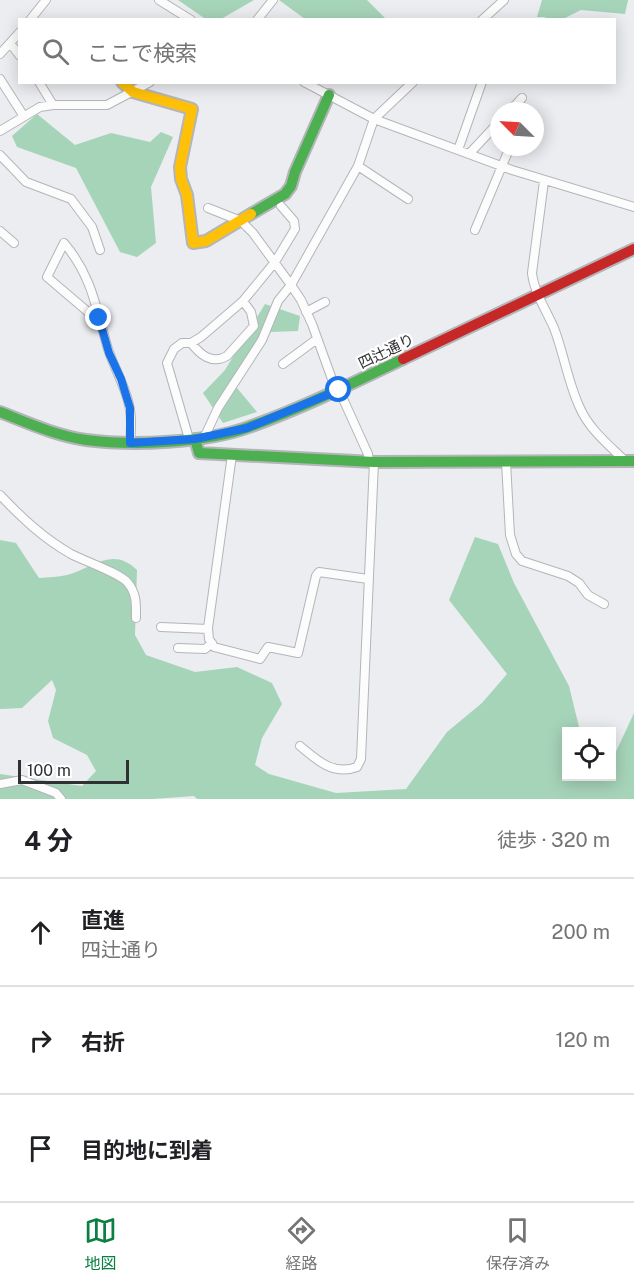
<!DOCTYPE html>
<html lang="ja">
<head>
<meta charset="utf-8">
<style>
	:root { --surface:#fff; --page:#f2f2f2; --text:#202124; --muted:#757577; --line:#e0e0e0; --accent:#0b8043 }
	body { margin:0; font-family:"Public Sans","Noto Sans JP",sans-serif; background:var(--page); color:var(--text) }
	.controls { position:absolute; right:18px; bottom:18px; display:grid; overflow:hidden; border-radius:0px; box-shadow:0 3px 15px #0003 }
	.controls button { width:54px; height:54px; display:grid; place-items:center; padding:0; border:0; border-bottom:2px solid var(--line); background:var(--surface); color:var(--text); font:30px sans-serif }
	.compass { position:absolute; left:490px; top:102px; width:54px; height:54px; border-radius:50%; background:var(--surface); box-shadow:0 3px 15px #0003; rotate:294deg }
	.scale { position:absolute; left:18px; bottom:15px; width:111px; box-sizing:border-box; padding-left:6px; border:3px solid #303133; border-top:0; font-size:16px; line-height:21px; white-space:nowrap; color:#303133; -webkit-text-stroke:4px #fff; paint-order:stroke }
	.stop { position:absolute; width:18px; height:18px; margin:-14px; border:4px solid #1a73e8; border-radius:50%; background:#fff }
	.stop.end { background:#1a73e8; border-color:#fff; box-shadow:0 2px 6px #0008 }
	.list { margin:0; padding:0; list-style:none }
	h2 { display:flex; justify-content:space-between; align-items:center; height:78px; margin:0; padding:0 24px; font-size:26px }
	h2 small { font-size:20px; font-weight:400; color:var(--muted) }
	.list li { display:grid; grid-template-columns:39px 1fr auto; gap:18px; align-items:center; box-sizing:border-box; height:108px; padding:0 24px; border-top:2px solid var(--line) }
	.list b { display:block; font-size:22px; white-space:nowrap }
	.list p { margin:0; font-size:20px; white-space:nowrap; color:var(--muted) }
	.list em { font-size:20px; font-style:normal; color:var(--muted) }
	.icon { flex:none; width:33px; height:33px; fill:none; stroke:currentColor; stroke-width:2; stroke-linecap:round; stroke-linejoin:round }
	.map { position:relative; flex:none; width:634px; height:799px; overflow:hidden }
	.search { position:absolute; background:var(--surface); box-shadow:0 3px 15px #0003; left:18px; right:18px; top:18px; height:66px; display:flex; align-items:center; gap:15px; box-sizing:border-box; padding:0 21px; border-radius:0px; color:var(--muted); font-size:22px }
	.sheet { height:402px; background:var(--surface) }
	nav { display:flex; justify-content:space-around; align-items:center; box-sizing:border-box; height:84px; border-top:2px solid var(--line); background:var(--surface); font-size:16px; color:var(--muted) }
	nav a { display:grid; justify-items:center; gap:3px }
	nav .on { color:var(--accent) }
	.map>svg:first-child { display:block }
	.forest { fill:#a6d4b9 }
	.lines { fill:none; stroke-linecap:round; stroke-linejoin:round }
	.street-casing { stroke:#b4b5b8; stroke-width:10 }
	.fast-casing { stroke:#b4b5b8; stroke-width:14 }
	.slow-casing { stroke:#b4b5b8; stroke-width:14 }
	.jam-casing { stroke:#b4b5b8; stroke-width:14 }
	.street { stroke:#fcfcfd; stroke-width:8 }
	.fast { stroke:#4caf50; stroke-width:10 }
	.slow { stroke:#ffc107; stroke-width:10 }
	.jam { stroke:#c62828; stroke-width:10 }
	.route { stroke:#1a73e8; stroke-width:8 }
	.labels { text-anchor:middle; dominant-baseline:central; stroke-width:4.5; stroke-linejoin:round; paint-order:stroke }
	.street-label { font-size:15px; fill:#303133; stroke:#fff }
</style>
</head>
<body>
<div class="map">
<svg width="634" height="799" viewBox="0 0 634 799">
	<rect width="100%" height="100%" fill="#ebedf0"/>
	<path class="forest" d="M 178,0 L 254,0 L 221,19 L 207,20 Z
		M 279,0 L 367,0 L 386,19 L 305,19 Z
		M 542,0 L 628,0 L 625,14 L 581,10 L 563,19 L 550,19 L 544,17 L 537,17 Z
		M 37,114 L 75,145 L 111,133 L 150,142 L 161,132 L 173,137 L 151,187 L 156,243 L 137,257 L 120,252 L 76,168 L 17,147 L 12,136 Z
		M 265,304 L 300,316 L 298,331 L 271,332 L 253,347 L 232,382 L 257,412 L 223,423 L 203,393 L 225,370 Z
		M 475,537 L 498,544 L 514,583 L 569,686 L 580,731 L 566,732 L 566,776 L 612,776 L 612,756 L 614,756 L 634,713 L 634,799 L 197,799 L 194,796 L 153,799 L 0,799 L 0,774 L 82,786 L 96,771 L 87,755 L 53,738 L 48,721 L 56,690 L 52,680 L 22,708 L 0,709 L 0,540 L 16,543 L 39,578 C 48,577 58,577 67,575 C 94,568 112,546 137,570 L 135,635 L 146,655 L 195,672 L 237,667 L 272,683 L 282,704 L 262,738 L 255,765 L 269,774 L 336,793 L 406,789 L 447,732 L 482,703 L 507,674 L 449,600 Z"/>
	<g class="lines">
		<g class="street-casing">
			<path id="street" d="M 159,0 L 191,20
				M 30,20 L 46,0
				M 257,20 L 273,0
				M 482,20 L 504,0
				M 10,43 L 20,56
				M 0,54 L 20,32
				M 0,79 L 23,115
				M 39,82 L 53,105
				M 304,82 L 374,119 L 512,170 L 634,207
				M 510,111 L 522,98
				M 0,131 L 40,107 L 53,105 L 107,105 L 150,82
				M 458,150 L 482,82
				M 469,154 L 499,122
				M 0,155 L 26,182 L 71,199 L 92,227 L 100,250
				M 358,166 L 408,199
				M 544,181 L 532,273 C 534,292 546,310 554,328 C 564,354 568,383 580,408 C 589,429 609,445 625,461
				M 208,208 L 241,221 L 253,233 L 291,285 L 301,300 L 312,324 L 333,382 L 339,390 L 368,454 L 369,462
				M 475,230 L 510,147
				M 0,231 L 14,243
				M 306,312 L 325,302
				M 101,323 L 47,277 L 64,243 C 92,276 96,308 108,349 C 115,370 127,389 130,410 C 132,421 131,432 130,443
				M 191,343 C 200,354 211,365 227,356 L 254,326 L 251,312 L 243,301
				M 283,364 L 317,339
				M 204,438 L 218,408 L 262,340 L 278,301 L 291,285 L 358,166 L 374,119 L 413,82
				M 189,439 L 167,363 L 174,349 L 182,343 L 191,343 L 201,337 L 243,301 L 275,262 L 295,229 L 294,221 L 281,206
				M 232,455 L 208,628 L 209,639 L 214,647 L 260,659 L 268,647 L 298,653 L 316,576 L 319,572 L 368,579
				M 506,462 L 510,535 L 516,554 L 522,561 L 568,576 L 579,583 L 588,595 L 604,604
				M 0,495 C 22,518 43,538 71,554 C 84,561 120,573 128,583 C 137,594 136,605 136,618
				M 161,627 L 208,629
				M 178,648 L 205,649 L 212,643
				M 300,746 C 317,760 333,776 357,767 L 361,759 L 374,462
				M 0,784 L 22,780 L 56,793 L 61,799"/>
		</g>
		<g class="fast-casing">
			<path id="fast" d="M 251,214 L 285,194 L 291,186 L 295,172 L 329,95
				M 0,412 C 28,423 57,436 86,440 C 133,446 205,443 249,427 C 302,408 353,383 403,359
				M 195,439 L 199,453 L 374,462 L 634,461"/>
		</g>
		<g class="slow-casing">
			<path id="slow" d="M 122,82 L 133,92 L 192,109 L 180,167 L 181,179 L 187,195 L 193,243 L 206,241 L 251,214"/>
		</g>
		<g class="jam-casing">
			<path id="jam" d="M 403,359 L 634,249"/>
		</g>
		<use href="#street" class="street"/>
		<use href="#fast" class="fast"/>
		<use href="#slow" class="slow"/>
		<use href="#jam" class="jam"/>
	</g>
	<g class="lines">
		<path class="route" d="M 99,318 L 109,353 L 121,379 L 130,408 L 130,443 L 195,439 L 247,428 L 339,390"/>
	</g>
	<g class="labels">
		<g class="street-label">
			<text transform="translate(386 351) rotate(-26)">四辻通り</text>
		</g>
	</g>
</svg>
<div class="controls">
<button><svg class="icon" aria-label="locate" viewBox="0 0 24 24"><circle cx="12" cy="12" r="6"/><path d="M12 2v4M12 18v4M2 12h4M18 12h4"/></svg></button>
</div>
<svg class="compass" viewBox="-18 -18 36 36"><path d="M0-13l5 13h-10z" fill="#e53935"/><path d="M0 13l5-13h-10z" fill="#757577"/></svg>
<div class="scale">100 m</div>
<div class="stop" style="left:339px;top:390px"></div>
<div class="stop end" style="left:99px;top:318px"></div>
<div class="search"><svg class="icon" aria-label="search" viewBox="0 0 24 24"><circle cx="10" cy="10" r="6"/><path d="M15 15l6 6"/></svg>ここで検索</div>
</div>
<section class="sheet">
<h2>4 分<small>徒歩 · 320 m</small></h2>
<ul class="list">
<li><svg class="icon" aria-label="ahead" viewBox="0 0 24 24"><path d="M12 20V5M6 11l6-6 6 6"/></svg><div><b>直進</b><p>四辻通り</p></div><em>200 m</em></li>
<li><svg class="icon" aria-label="right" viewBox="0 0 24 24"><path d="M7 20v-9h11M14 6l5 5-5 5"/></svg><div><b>右折</b></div><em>120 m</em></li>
<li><svg class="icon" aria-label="arrive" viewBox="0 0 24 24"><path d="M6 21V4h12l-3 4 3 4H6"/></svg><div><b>目的地に到着</b></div></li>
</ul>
</section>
<nav>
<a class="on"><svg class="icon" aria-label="map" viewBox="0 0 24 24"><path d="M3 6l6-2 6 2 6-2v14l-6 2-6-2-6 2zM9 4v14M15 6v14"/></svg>地図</a>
<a><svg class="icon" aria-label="directions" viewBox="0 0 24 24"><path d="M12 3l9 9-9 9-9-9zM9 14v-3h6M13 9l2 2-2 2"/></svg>経路</a>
<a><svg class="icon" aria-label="saved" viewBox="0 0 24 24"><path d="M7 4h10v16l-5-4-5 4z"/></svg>保存済み</a>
</nav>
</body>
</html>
